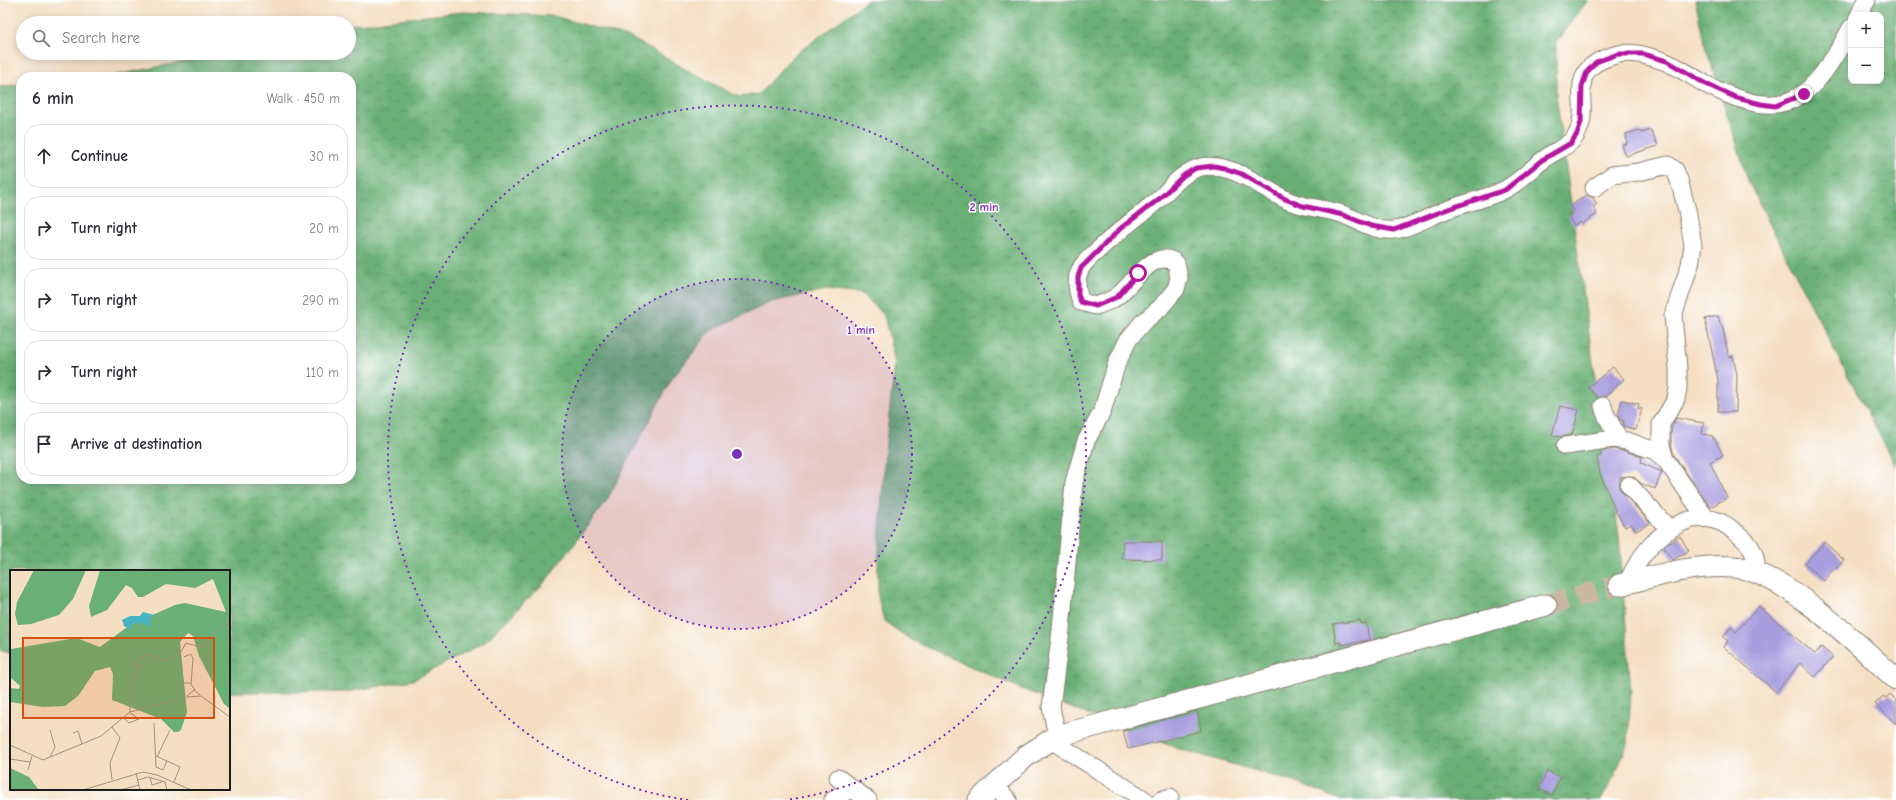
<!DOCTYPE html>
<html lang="en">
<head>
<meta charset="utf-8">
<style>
	:root { --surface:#fff; --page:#f2f2f3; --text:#2b2b33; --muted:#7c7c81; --line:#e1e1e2 }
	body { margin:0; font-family:"Comic Neue",sans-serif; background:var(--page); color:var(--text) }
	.controls { position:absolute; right:12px; top:12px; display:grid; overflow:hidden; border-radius:8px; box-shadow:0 2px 10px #0003 }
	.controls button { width:36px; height:36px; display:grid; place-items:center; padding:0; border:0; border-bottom:1px solid var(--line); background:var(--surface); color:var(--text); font:20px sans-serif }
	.stop { position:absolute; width:12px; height:12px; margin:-9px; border:3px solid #b5179e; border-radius:50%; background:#fff }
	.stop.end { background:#b5179e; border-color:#fff; box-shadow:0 1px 4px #0008 }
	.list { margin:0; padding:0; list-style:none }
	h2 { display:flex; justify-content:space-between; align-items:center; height:52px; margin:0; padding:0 16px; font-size:17px }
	h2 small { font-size:13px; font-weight:400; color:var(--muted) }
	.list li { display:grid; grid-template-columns:26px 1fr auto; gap:12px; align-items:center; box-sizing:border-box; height:64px; margin:0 8px 8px; padding:0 8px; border:1px solid var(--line); border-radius:16px }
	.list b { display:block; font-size:15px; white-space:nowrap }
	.list em { font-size:13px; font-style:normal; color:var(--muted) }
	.icon { flex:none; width:22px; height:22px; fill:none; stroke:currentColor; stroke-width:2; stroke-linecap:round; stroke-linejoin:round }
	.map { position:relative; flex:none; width:1896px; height:800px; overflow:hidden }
	.search { position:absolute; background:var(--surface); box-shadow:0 2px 10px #0003; left:16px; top:16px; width:340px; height:44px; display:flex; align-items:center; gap:10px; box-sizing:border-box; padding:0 14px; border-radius:22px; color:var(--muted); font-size:15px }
	.panel { position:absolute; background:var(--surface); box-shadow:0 2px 10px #0003; left:16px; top:72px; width:340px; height:412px; border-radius:16px }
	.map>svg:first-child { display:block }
	.forest { fill:url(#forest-crowns); stroke:#436649; fill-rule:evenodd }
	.building { fill:#a89dde }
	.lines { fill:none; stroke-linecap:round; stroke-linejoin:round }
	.tertiary-tunnel { stroke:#cab8a2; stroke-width:21; stroke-dasharray:21 10; stroke-linecap:butt }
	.minor-casing { stroke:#887e70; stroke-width:19 }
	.tertiary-casing { stroke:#887e70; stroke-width:23 }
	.minor { stroke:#fff; stroke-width:17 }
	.tertiary { stroke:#fff; stroke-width:21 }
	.route { stroke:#b5179e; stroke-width:5 }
	.ring { fill:none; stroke:#7b2cbf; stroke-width:2; stroke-dasharray:2 4 }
	.inset-road { fill:none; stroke:#9e9180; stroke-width:1 }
	.view { fill:#d4530e; fill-opacity:0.15; stroke:#d4530e; stroke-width:2 }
	.inset-edge { fill:none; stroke:#1c1c1c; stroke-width:2 }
	.centre { fill:#7b2cbf; stroke:#fff; stroke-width:2 }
	.ring-label { font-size:12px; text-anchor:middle; font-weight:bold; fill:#7b2cbf; stroke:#fff; stroke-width:3; stroke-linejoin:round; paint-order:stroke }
</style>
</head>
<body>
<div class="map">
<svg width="1896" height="800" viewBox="0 0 1896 800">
	<defs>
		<pattern id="forest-crowns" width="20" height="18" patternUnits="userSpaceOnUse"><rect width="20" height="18" fill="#6ab076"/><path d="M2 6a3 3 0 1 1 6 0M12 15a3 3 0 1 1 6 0" fill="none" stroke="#568e60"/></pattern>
	</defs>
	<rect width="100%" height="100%" fill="#fff"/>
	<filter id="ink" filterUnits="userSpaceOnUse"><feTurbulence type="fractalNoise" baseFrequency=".025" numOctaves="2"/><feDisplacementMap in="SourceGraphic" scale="8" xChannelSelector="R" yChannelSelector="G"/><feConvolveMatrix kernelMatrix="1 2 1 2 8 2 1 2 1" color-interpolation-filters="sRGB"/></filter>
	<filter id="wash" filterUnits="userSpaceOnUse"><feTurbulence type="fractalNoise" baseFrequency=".012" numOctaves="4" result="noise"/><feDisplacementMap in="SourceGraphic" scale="16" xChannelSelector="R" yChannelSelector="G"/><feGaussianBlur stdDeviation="0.9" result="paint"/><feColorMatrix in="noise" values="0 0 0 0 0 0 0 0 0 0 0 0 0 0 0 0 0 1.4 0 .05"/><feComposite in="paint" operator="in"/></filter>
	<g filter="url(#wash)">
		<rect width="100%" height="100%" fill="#f5dfc3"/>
		<path class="forest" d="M 868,0 L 1588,0 L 1556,43 L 1556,95 L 1602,428 L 1619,535 L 1631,691 L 1628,742 L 1615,775 L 1601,800 L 1340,800 L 1298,783 L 1176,748 L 1024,690 L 911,640 L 884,621 L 878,597 L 878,564 L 885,451 L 895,363 L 884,315 L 862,294 L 826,290 L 771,302 L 711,330 L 671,380 L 607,500 L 545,582 L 484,643 L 413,680 L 346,692 L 229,692 L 229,571 L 11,571 L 11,653 L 0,651 L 0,87 L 21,84 L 21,479 L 351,479 L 351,77 L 107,77 L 227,53 L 349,53 L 349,25 L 461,12 L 554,16 L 631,38 L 696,75 L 739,97 L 759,94 L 791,58 Z
			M 1695,0 L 1896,0 L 1896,467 L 1831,344 L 1749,183 L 1704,42 ZM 1851,15 L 1881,15 L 1881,81 L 1851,81 Z"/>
		<g id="blocks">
			<path class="building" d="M 1640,130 L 1641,133 L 1651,130 L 1658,146 L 1626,156 L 1622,145 L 1627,144 L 1626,134 Z
				M 1587,195 L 1593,198 L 1597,204 L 1593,207 L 1597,214 L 1582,224 L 1580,222 L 1574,226 L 1568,216 L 1574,212 L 1570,206 Z
				M 1718,316 L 1721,326 L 1722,325 L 1729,357 L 1733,356 L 1737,375 L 1736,412 L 1718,412 L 1718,380 L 1705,319 Z
				M 1613,367 L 1624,379 L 1606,396 L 1598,398 L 1588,387 Z
				M 1622,400 L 1639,404 L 1638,408 L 1642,409 L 1636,430 L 1623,426 L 1624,421 L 1620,420 L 1618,415 Z
				M 1560,406 L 1579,410 L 1572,435 L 1561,437 L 1552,435 Z
				M 1676,418 L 1704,423 L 1702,434 L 1713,436 L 1713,439 L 1715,439 L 1723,455 L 1710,462 L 1727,498 L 1710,507 L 1674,455 L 1671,444 L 1671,429 Z
				M 1613,449 L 1625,451 L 1642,457 L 1641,463 L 1662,472 L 1655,489 L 1642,484 L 1632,476 L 1620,477 L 1621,479 L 1619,487 L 1621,491 L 1650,523 L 1636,531 L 1631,524 L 1625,527 L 1616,512 L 1600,474 L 1597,457 L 1601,456 L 1600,452 Z
				M 1680,536 L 1689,551 L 1672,560 L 1664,547 Z
				M 1123,541 L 1162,541 L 1162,560 L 1122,559 Z
				M 1824,542 L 1844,560 L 1837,568 L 1835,567 L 1824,581 L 1805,564 Z
				M 1759,606 L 1815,654 L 1821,647 L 1833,657 L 1815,677 L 1800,663 L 1776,692 L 1724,647 L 1728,641 L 1723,637 L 1731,627 L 1736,632 Z
				M 1360,620 L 1360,624 L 1366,623 L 1369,640 L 1341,645 L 1341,642 L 1336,643 L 1333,624 Z
				M 1890,694 L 1896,700 L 1896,724 L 1875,704 L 1883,696 L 1886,698 Z
				M 1195,711 L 1198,713 L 1201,731 L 1128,749 L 1123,731 Z
				M 1547,771 L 1560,777 L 1552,795 L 1539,789 Z"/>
		</g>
	</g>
	<g filter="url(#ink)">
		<use href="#blocks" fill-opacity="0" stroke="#887e70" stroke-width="1"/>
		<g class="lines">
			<path class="tertiary-tunnel" d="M 1546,605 L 1619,585"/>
			<g class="minor-casing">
				<path id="minor" d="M 1859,15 L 1867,0
					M 1594,188 L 1612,175 L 1639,172 L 1668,165 L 1675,170 L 1679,180 L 1687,210 L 1693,245 L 1690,265 L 1673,316 L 1678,368 L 1678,388 L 1676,399 L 1661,424 L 1661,445 L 1665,459
					M 1603,406 L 1605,413 L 1619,439
					M 1565,446 L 1613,439 L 1627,441 L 1655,451 L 1665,459 L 1706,518
					M 1629,485 L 1669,529
					M 1628,583 C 1639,550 1681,505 1720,522 C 1726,524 1732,530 1738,534 C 1752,545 1757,555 1756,573
					M 1057,736 L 1051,707 L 1061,630 L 1074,482 L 1086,441 L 1102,412 L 1117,363 L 1128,340 L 1142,323 L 1160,308 L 1176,289 L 1179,278 L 1176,263 C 1153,246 1132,286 1116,297 C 1111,301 1103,303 1096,306 L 1081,302 C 1077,291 1075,278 1081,268 C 1085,261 1093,255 1098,250 C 1118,231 1139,216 1159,199 C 1170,189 1179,176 1193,170 C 1200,166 1210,166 1217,167 C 1244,171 1265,190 1289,201 C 1306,208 1324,208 1342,214 C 1358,220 1375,232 1394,230 C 1408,229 1434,214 1449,209 C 1468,202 1489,198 1506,189 C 1523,180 1536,163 1553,153 C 1562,148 1571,144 1576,135 C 1595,104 1559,71 1615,55 C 1628,51 1642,54 1654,58 C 1674,63 1689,75 1707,85 C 1788,126 1812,99 1851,28
					M 1051,740 L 1145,800
					M 838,778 L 868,800
					M 995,785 L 1008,800
					M 833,800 L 851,788
					M 1161,800 L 1170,797"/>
			</g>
			<g class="tertiary-casing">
				<path id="tertiary" d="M 1619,585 C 1656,576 1694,564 1733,567 C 1783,570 1859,646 1896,679
					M 979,800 L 1026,756 L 1057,736 L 1546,605"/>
			</g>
			<use href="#minor" class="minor"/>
			<use href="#tertiary" class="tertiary"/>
		</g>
	</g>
	<g class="lines" filter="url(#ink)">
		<path class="route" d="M 1138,273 L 1117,297 L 1096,306 L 1081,302 L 1078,295 L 1078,277 L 1081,268 L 1121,228 L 1159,199 L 1184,175 L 1196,168 L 1214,166 L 1224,168 L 1242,174 L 1285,199 L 1303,206 L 1343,215 L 1371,226 L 1394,230 L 1448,209 L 1505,190 L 1542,160 L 1571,143 L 1577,134 L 1581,122 L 1582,86 L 1587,72 L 1596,62 L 1618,54 L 1643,54 L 1667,61 L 1706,84 L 1737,98 L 1761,104 L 1775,106 L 1804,94"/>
	</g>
	<circle cx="737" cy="454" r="175" fill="#7b2cbf" fill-opacity=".12"/>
	<g class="ring">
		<circle cx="737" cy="454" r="175"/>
		<path d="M688 800A349 349 0 1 1 786 800"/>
	</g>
	<g transform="translate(10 570)">
		<rect width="220" height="220" fill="#f5dfc3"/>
		<path d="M 24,0 L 76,0 L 63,29 L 49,45 L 21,54 L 8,55 L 5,44 L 7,32 ZM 90,0 L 220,0 L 220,139 L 214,134 L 189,86 L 183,66 L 178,63 L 170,72 L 177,142 L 171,160 L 168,162 L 164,162 L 151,149 L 102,130 L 103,104 L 100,97 L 85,101 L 68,126 L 55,136 L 33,137 L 0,132 L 0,118 L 9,119 L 10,116 L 0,107 L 1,79 L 60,69 L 69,69 L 90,77 L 120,55 L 165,35 L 175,33 L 216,42 L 203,9 L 185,18 L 156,14 L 133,27 L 128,27 L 122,18 L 116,15 L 97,40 L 81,47 L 79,36 ZM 0,198 L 19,207 L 29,220 L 0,220 Z" fill="#6ab076"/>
		<path d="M 133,42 L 144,45 L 140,48 L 140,58 L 134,53 L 121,54 L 121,60 L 114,56 L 112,50 L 120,46 L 130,46 Z" fill="#46b2c4"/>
		<path class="inset-road" d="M 174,87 L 181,84 L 183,89 L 181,114M 171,113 L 180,113 L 185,120M 177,126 L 184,120 L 190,125M 176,127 L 191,126 L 220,147M 119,142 L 129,149M 120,142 L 121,116 L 132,96 L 130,94 L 122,98 L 126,91 L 136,84 L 154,91 L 171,82 L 176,73 L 193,78 L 204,63 L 220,51M 113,147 L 119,153 L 131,148M 144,153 L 146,197 L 153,200 L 157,191M 102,157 L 110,168 L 100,193 L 102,210M 63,163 L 68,161 L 72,174M 0,175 L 33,190 L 91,166 L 120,142 L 169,129M 146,186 L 170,197 L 164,212M 40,187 L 45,177 L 40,160M 147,187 L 160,160M 0,189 L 20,192M 18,200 L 22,186M 126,203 L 130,220M 140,207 L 142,215 L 152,212M 128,210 L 138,207 L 155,212 L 157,220M 73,220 L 133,202 L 147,205 L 181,220M 110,220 L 129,215"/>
		<path class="view" d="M 13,68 L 204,68 L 204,148 L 13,148 Z"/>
		<rect width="220" height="220" class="inset-edge"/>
	</g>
	<circle cx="737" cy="454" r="6" class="centre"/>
	<g class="ring-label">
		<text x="984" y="211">2 min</text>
		<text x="861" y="334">1 min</text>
	</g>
</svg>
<div class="controls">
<button>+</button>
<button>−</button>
</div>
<div class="stop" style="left:1138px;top:273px"></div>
<div class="stop end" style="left:1804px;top:94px"></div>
<div class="search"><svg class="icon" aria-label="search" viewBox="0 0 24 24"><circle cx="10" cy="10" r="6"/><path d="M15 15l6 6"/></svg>Search here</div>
<section class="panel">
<h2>6 min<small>Walk · 450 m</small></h2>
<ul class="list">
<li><svg class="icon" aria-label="ahead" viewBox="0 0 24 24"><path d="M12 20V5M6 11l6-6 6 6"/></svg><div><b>Continue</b></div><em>30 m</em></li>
<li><svg class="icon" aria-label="right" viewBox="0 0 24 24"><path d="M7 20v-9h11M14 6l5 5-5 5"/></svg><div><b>Turn right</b></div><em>20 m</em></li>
<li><svg class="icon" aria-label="right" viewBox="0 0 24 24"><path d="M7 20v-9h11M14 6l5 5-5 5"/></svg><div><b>Turn right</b></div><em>290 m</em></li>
<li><svg class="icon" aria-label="right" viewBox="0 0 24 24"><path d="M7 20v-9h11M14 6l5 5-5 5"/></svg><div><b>Turn right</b></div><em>110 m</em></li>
<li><svg class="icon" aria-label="arrive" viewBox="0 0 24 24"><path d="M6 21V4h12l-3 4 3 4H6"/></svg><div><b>Arrive at destination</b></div></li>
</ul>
</section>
</div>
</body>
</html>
